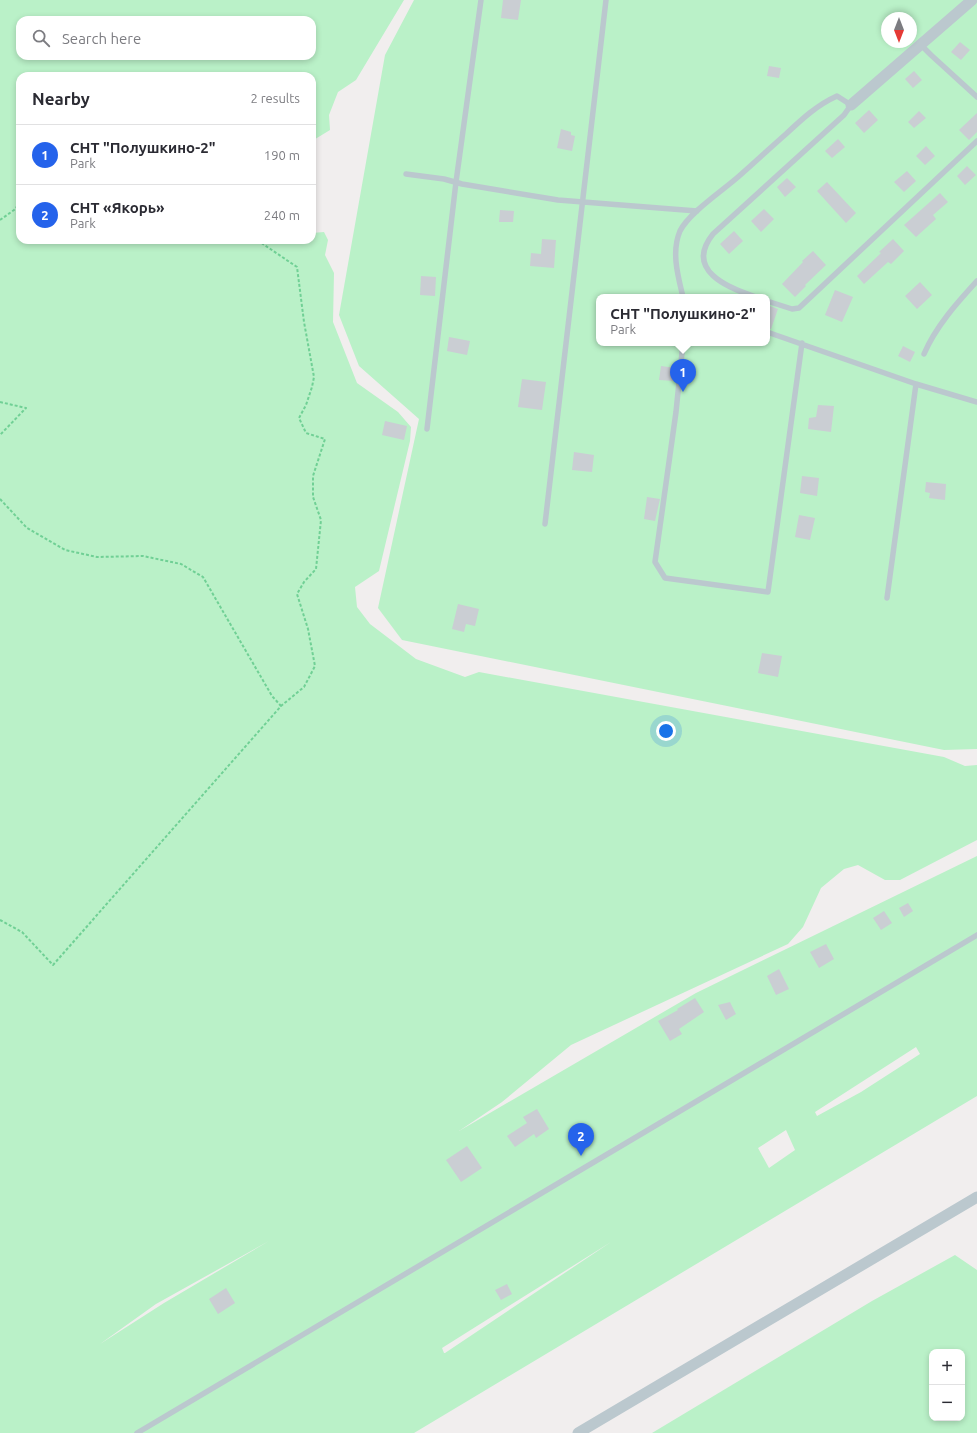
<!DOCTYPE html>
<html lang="en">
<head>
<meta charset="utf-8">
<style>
	:root { --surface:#fff; --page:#f7f7f7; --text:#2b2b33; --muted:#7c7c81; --line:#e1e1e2; --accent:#2563eb }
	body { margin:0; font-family:Ubuntu,sans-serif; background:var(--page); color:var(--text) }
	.controls { position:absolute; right:12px; bottom:12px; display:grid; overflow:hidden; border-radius:8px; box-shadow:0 2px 6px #0003 }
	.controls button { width:36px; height:36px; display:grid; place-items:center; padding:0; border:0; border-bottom:1px solid var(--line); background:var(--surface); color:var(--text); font:20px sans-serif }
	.compass { position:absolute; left:881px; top:12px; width:36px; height:36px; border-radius:50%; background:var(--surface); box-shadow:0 2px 6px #0003; rotate:180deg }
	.you { position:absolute; left:666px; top:731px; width:14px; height:14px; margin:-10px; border:3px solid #fff; border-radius:50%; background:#1a73e8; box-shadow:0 0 0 6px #1a73e833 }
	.badge { display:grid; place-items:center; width:26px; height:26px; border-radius:50%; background:var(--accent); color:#fff; font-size:13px; font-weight:700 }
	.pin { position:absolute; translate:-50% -33px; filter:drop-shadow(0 1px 2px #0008) }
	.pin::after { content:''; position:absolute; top:21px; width:14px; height:12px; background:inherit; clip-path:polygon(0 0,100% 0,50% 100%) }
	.popup { position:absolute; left:596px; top:294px; width:174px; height:52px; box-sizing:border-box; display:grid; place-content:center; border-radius:8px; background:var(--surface); filter:drop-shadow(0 1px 3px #0005); font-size:13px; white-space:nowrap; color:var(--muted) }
	.popup b { font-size:15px; color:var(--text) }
	.popup::after { content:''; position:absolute; left:50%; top:100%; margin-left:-8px; border:8px solid transparent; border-top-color:var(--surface) }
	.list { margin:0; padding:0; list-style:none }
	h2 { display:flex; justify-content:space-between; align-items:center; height:52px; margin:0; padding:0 16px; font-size:17px }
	h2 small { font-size:13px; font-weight:400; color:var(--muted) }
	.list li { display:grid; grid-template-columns:26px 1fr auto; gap:12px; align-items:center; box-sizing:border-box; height:60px; padding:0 16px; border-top:1px solid var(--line) }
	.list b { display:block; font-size:15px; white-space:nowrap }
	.list p { margin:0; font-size:13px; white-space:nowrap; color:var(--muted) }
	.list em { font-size:13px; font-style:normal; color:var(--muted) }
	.icon { flex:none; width:22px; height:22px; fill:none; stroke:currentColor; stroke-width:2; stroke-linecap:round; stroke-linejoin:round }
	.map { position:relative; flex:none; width:977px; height:1433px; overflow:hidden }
	.search { position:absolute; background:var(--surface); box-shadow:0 2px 6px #0003; left:16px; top:16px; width:300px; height:44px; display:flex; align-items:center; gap:10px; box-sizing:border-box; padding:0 14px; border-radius:12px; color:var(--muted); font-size:15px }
	.panel { position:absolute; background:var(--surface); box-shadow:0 2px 6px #0003; left:16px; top:72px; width:300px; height:172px; border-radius:12px }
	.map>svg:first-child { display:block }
	.green { fill:#baf1c8; fill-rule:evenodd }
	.building { fill:#caced3 }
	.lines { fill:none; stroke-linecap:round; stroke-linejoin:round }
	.path { stroke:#70d095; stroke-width:2; stroke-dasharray:3 2; stroke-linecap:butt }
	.service { stroke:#bbc8ce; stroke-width:5.5 }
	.minor { stroke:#bbc8ce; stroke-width:11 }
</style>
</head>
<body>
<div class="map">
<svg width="977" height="1433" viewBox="0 0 977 1433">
	<rect width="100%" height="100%" fill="#f1eeee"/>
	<path class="green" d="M 0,0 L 404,0 L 356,80 L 338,92 L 329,115 L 330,130 L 312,141 L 312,76 L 20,76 L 20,240 L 312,240 L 312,233 L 324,232 L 328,240 L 325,255 L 334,273 L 333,322 L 357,383 L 398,412 L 411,427 L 410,441 L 379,571 L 355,587 L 357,607 L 370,624 L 416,659 L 465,677 L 479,672 L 944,757 L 965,766 L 977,765 L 977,840 L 900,880 L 885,880 L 858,865 L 844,869 L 821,888 L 803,927 L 788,944 L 571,1045 L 502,1102 L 459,1131 L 696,993 L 977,856 L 977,1096 L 414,1433 L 0,1433 ZM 20,20 L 312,20 L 312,56 L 20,56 ZM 916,1047 L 920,1054 L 861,1092 L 817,1116 L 815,1112 ZM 786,1130 L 795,1150 L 769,1168 L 758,1148 ZM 269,1241 L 164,1303 L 100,1344 L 156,1304 ZM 611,1242 L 445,1353 L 444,1353 L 442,1348 Z
		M 414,0 L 977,0 L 977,749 L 944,750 L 402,640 L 378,608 L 419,419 L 359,366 L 339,315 L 385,55 ZM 887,18 L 911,18 L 911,42 L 887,42 ZM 599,297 L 767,297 L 767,343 L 599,343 Z
		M 955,1255 L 977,1270 L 977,1433 L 652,1433 L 872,1301 ZM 932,1352 L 962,1352 L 962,1418 L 932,1418 Z"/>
	<path class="building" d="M 503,0 L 521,0 L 518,20 L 501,18 Z
		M 960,42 L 970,50 L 961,60 L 951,52 Z
		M 769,66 L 781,68 L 779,78 L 767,76 Z
		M 914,71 L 922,80 L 913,88 L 905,79 Z
		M 869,110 L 878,120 L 864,133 L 855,123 Z
		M 919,111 L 926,118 L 914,128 L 908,122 Z
		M 977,113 L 977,132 L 969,140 L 959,130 Z
		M 561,129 L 571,132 L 571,135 L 575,136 L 572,151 L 557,148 Z
		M 838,139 L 845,147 L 832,158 L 825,151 Z
		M 926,146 L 935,156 L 925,165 L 916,156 Z
		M 967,166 L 976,175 L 965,185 L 957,176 Z
		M 907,171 L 916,181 L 904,192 L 894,182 Z
		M 787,178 L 796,187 L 785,197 L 777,187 Z
		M 827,182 L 856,213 L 846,223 L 817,191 Z
		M 940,193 L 948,202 L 933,215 L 936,219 L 916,237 L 904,225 Z
		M 764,209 L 774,219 L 761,232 L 751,221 Z
		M 500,210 L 514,211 L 513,222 L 499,222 Z
		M 734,231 L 743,241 L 729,254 L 720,244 Z
		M 542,239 L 556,240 L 554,268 L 530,266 L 531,253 L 541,254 Z
		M 893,239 L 904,251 L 891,264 L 888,262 L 864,284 L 857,276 L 881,253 L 879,252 Z
		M 813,251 L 826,265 L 805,285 L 806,286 L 795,297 L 782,284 L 803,262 L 802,261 Z
		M 421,276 L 436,277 L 435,296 L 420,295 Z
		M 920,282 L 932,295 L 917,309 L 905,296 Z
		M 835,290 L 853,297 L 842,322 L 825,315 Z
		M 767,305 L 778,309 L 771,329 L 767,328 Z
		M 449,337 L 470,341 L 467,355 L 447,351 Z
		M 903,346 L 915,352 L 910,362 L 898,356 Z
		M 661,366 L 676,368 L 675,381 L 659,380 Z
		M 522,379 L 546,382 L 542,410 L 518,407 Z
		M 818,405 L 834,406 L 831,432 L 808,429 L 809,418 L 816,417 Z
		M 385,421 L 407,426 L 404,440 L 382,435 Z
		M 574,452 L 594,455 L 592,472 L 572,470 Z
		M 802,476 L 819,478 L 817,496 L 800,493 Z
		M 926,482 L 946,484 L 945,500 L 929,498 L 930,493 L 925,492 Z
		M 647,497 L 660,499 L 655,521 L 644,519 Z
		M 799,515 L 815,518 L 810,540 L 795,537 Z
		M 458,604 L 479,609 L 475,626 L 466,624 L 464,632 L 452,629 Z
		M 762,653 L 782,656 L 778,677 L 758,673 Z
		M 908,903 L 913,911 L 904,917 L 899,908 Z
		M 884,911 L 892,923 L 881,930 L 873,918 Z
		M 826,944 L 834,959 L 819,968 L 810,952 Z
		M 779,969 L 789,989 L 776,995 L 767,976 Z
		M 695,998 L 704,1012 L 679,1029 L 682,1034 L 670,1041 L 658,1021 L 678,1010 L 677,1009 Z
		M 730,1002 L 736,1014 L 726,1020 L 718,1005 Z
		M 537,1109 L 549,1129 L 536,1138 L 534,1134 L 515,1147 L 507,1136 L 527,1123 L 523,1117 Z
		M 467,1146 L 482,1168 L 461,1182 L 446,1160 Z
		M 507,1284 L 512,1294 L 501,1300 L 495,1290 Z
		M 226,1288 L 235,1303 L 218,1314 L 209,1299 Z"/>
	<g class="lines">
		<path class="path" d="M 0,220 L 14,210 L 20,203
			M 0,402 L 26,408 L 0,435
			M 0,499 L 27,528 L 65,550 L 97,557 L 143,556 L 181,564 L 203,577 L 272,696 L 281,706
			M 0,920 L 22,932 L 53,965 L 281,706 L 304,687 L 315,666 L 308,629 L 297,594 L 304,582 L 316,569 L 321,520 L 313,497 L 313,476 L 325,439 L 306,433 L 299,418 L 306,405 L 312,387 L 314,377 L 304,322 L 297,267 L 257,240"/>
		<path class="service" d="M 921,45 L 931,55 L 977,97
			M 406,174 L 444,179 L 462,184 L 558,200 L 697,211
			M 683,297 C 678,276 671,252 680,231 C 689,213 722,191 738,177 C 754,163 770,148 786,134 C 802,119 817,105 837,96 L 851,105 L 844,115 L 713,234 C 684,270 728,288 756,297
			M 767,301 L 792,309 L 799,308 L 977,141
			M 767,332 L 916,384 L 977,402
			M 683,343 L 676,412 L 655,562 L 665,578 L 768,592 L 802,343
			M 924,354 C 936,326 957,303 977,281
			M 427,429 L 456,182 L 481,0
			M 545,524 L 606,0
			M 887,598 L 916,384
			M 137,1433 L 977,935"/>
		<path class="minor" d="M 851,105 L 972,0
			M 578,1433 L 977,1197"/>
	</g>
</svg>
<div class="controls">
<button>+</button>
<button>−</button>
</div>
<svg class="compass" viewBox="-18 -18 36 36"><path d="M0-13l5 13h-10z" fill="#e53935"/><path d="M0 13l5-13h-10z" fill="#7c7c81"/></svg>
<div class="you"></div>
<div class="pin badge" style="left:683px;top:392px">1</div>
<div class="popup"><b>СНТ &quot;Полушкино-2&quot;</b>Park</div>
<div class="pin badge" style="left:581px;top:1156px">2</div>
<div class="search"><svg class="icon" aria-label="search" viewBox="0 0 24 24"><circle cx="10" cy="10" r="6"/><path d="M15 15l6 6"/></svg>Search here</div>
<section class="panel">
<h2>Nearby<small>2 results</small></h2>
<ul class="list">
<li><span class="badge">1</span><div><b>СНТ &quot;Полушкино-2&quot;</b><p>Park</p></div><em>190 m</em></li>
<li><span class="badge">2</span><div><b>СНТ «Якорь»</b><p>Park</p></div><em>240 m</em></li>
</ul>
</section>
</div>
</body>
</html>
